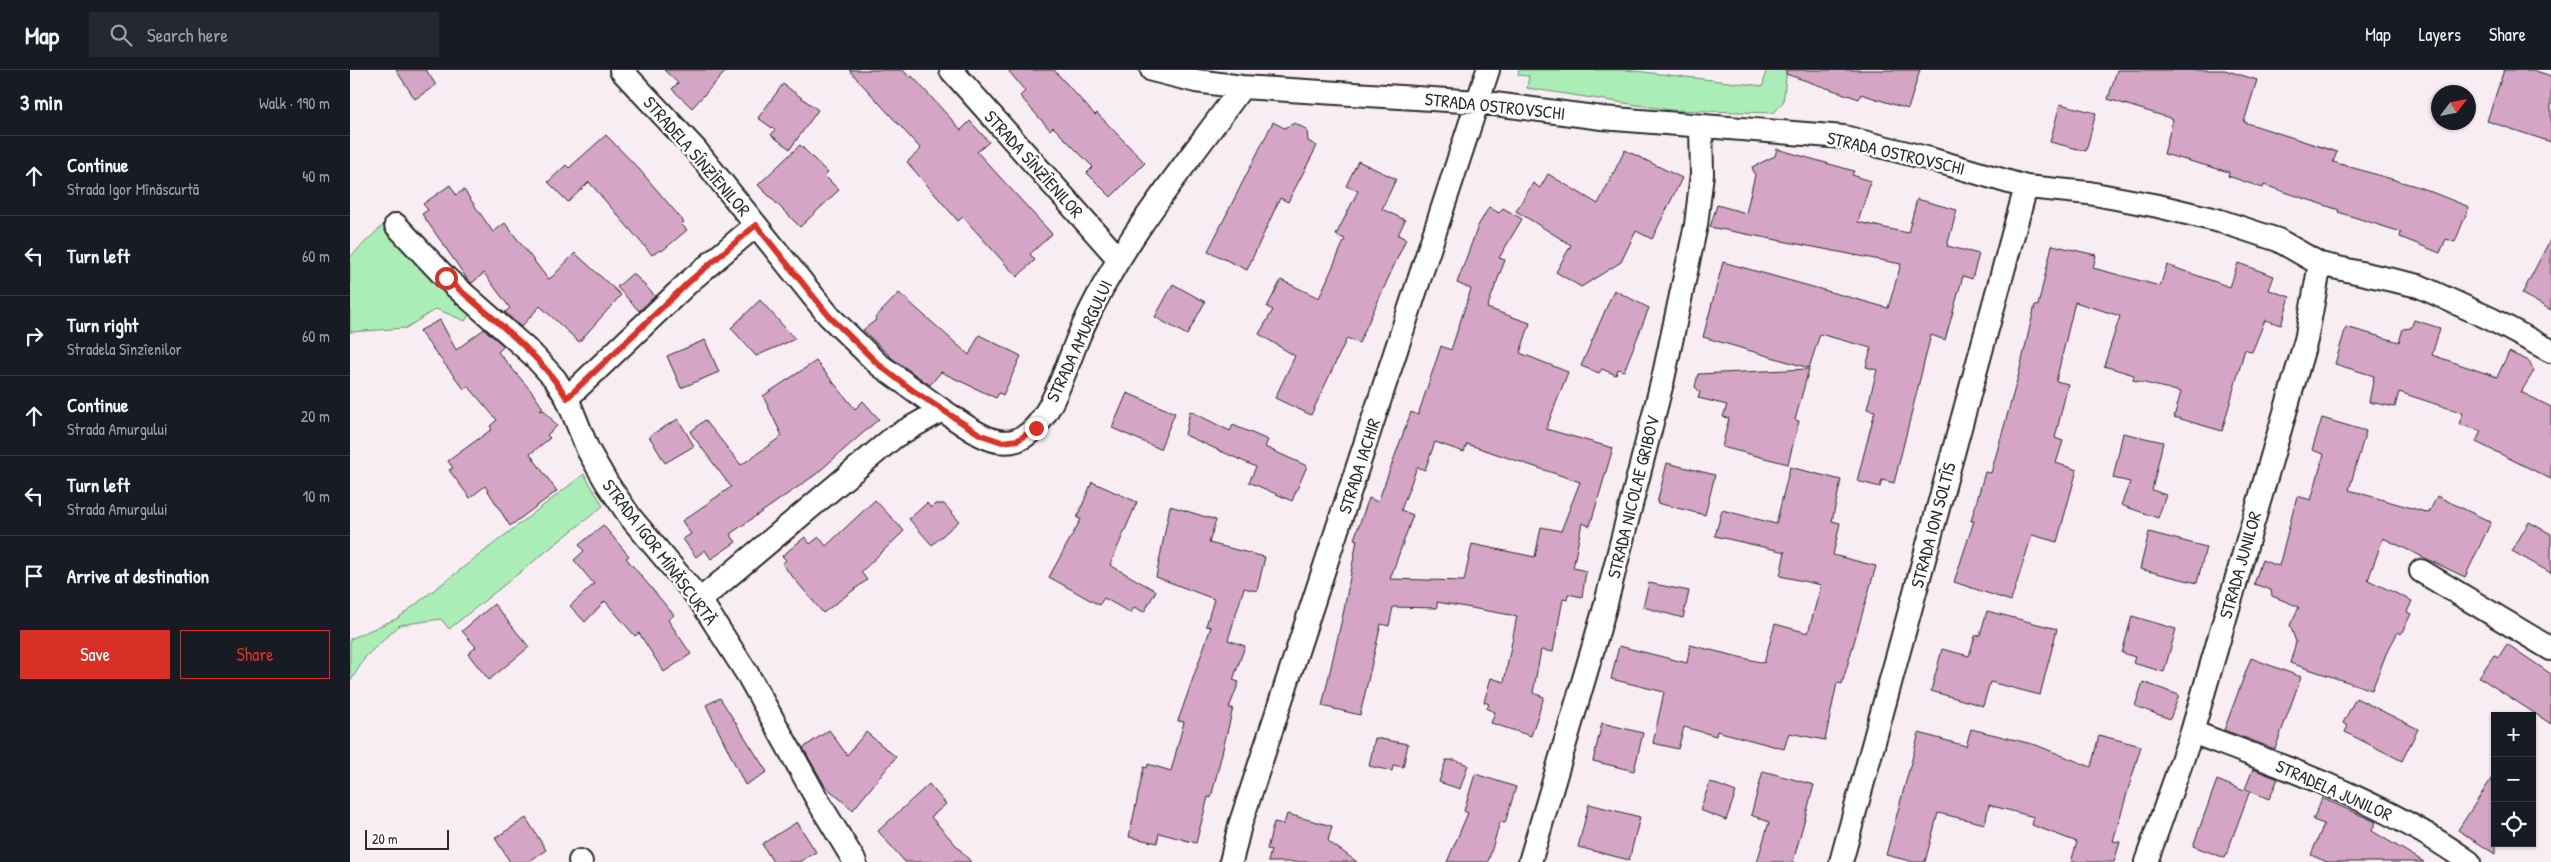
<!DOCTYPE html>
<html lang="en">
<head>
<meta charset="utf-8">
<style>
	:root { --surface:#171b24; --page:#242831; --text:#f1f3f6; --muted:#9ea1a6; --line:#363941; --accent:#d93025 }
	body { margin:0; font-family:"Patrick Hand",sans-serif; background:var(--page); color:var(--text) }
	.controls { position:absolute; right:15px; bottom:15px; display:grid; overflow:hidden; border-radius:0px; box-shadow:0 1px 4px #0004 }
	.controls button { width:45px; height:45px; display:grid; place-items:center; padding:0; border:0; border-bottom:1px solid var(--line); background:var(--surface); color:var(--text); font:25px sans-serif }
	.compass { position:absolute; left:2081px; top:15px; width:45px; height:45px; border-radius:50%; background:var(--surface); box-shadow:0 1px 4px #0004; rotate:58deg }
	.scale { position:absolute; left:15px; bottom:12px; width:84px; box-sizing:border-box; padding-left:5px; border:2px solid #2b2b2b; border-top:0; font-size:14px; line-height:18px; white-space:nowrap; color:#2b2b2b; -webkit-text-stroke:4px #fff; paint-order:stroke }
	.stop { position:absolute; width:15px; height:15px; margin:-11px; border:4px solid #d93025; border-radius:50%; background:#fff }
	.stop.end { background:#d93025; border-color:#fff; box-shadow:0 1px 5px #0008 }
	.list { margin:0; padding:0; list-style:none }
	h2 { display:flex; justify-content:space-between; align-items:center; height:65px; margin:0; padding:0 20px; font-size:21px }
	h2 small { font-size:16px; font-weight:400; color:var(--muted) }
	.list li { display:grid; grid-template-columns:32px 1fr auto; gap:15px; align-items:center; box-sizing:border-box; height:80px; padding:0 20px; border-top:1px solid var(--line) }
	.list b { display:block; font-size:19px; white-space:nowrap }
	.list p { margin:0; font-size:16px; white-space:nowrap; color:var(--muted) }
	.list em { font-size:16px; font-style:normal; color:var(--muted) }
	.actions { display:flex; gap:10px; padding:15px 20px }
	.actions a { flex:1; padding:11px 0; border:1px solid var(--accent); border-radius:0px; text-align:center; font-size:18px; color:var(--accent) }
	.actions .main { background:var(--accent); color:#fff }
	.icon { flex:none; width:28px; height:28px; fill:none; stroke:currentColor; stroke-width:2; stroke-linecap:round; stroke-linejoin:round }
	.map { position:relative; flex:none; width:2201px; height:792px; overflow:hidden }
	header { display:flex; align-items:center; gap:30px; box-sizing:border-box; height:70px; padding:0 25px; background:var(--surface); border-bottom:1px solid var(--line) }
	header strong { font-size:24px }
	nav { display:flex; gap:28px; margin-inline-start:auto; font-size:18px }
	.search { width:350px; height:45px; background:var(--page); display:flex; align-items:center; gap:12px; box-sizing:border-box; padding:0 18px; border-radius:0px; color:var(--muted); font-size:19px }
	main { display:flex }
	aside { flex:1; background:var(--surface) }
	.map>svg:first-child { display:block }
	.green { fill:#aaedb6; stroke:#6a8c70 }
	.building { fill:#d5a5c5; stroke:#2b2b2b; fill-rule:evenodd }
	.lines { fill:none; stroke-linecap:round; stroke-linejoin:round }
	.street-casing { stroke:#2b2b2b; stroke-width:26 }
	.street { stroke:#fff; stroke-width:22 }
	.route { stroke:#d93025; stroke-width:6 }
	.labels { text-anchor:middle; dominant-baseline:central; stroke-width:5; stroke-linejoin:round; paint-order:stroke }
	.street-label { font-size:18px; fill:#2b2b2b; stroke:#fff }
</style>
</head>
<body>
<header>
<strong>Map</strong>
<div class="search"><svg class="icon" aria-label="search" viewBox="0 0 24 24"><circle cx="10" cy="10" r="6"/><path d="M15 15l6 6"/></svg>Search here</div>
<nav><a>Map</a><a>Layers</a><a>Share</a></nav>
</header>
<main>
<aside>
<h2>3 min<small>Walk · 190 m</small></h2>
<ul class="list">
<li><svg class="icon" aria-label="ahead" viewBox="0 0 24 24"><path d="M12 20V5M6 11l6-6 6 6"/></svg><div><b>Continue</b><p>Strada Igor Mînăscurtă</p></div><em>40 m</em></li>
<li><svg class="icon" aria-label="left" viewBox="0 0 24 24"><path d="M17 20v-9H6M10 6l-5 5 5 5"/></svg><div><b>Turn left</b></div><em>60 m</em></li>
<li><svg class="icon" aria-label="right" viewBox="0 0 24 24"><path d="M7 20v-9h11M14 6l5 5-5 5"/></svg><div><b>Turn right</b><p>Stradela Sînzîenilor</p></div><em>60 m</em></li>
<li><svg class="icon" aria-label="ahead" viewBox="0 0 24 24"><path d="M12 20V5M6 11l6-6 6 6"/></svg><div><b>Continue</b><p>Strada Amurgului</p></div><em>20 m</em></li>
<li><svg class="icon" aria-label="left" viewBox="0 0 24 24"><path d="M17 20v-9H6M10 6l-5 5 5 5"/></svg><div><b>Turn left</b><p>Strada Amurgului</p></div><em>10 m</em></li>
<li><svg class="icon" aria-label="arrive" viewBox="0 0 24 24"><path d="M6 21V4h12l-3 4 3 4H6"/></svg><div><b>Arrive at destination</b></div></li>
</ul>
<div class="actions"><a class="main">Save</a><a>Share</a></div>
</aside>
<div class="map">
<svg width="2201" height="792" viewBox="0 0 2201 792">
	<rect width="100%" height="100%" fill="#f7edf3"/>
	<filter id="ink" filterUnits="userSpaceOnUse"><feTurbulence type="fractalNoise" baseFrequency=".02" numOctaves="2"/><feDisplacementMap in="SourceGraphic" scale="10" xChannelSelector="R" yChannelSelector="G"/><feConvolveMatrix kernelMatrix="1 2 1 2 8 2 1 2 1" color-interpolation-filters="sRGB"/></filter>
	<g filter="url(#ink)">
		<path class="green" d="M 1169,0 L 1276,0 L 1413,16 L 1416,0 L 1437,0 L 1433,32 L 1424,43 L 1320,40 L 1177,18 L 1179,6 L 1168,5 Z
			M 52,146 L 131,228 L 115,251 L 86,239 L 56,258 L 0,262 L 0,187 L 35,153 Z
			M 234,404 L 253,436 L 99,559 L 91,549 L 50,555 L 16,586 L 0,612 L 0,569 L 48,548 Z"/>
		<path class="building" d="M 46,0 L 76,0 L 86,15 L 65,29 Z
			M 314,0 L 377,0 L 342,38 L 322,19 L 328,13 Z
			M 499,0 L 553,0 L 560,8 L 562,6 L 611,60 L 620,51 L 639,72 L 627,82 L 702,164 L 680,184 L 685,190 L 667,207 L 613,147 L 608,151 L 557,92 L 571,79 Z
			M 658,0 L 704,0 L 745,45 L 747,43 L 795,93 L 761,127 L 737,103 L 743,97 L 703,57 L 700,60 L 670,26 L 675,21 Z
			M 1436,0 L 1570,0 L 1558,39 L 1511,24 L 1509,29 L 1436,4 Z
			M 1767,0 L 1875,0 L 1907,10 L 1894,52 L 1987,82 L 1983,92 L 2069,117 L 2119,137 L 2105,172 L 2096,169 L 2090,183 L 2050,167 L 2051,162 L 1988,142 L 1989,140 L 1914,115 L 1913,118 L 1878,106 L 1879,102 L 1814,84 L 1823,49 L 1758,29 Z
			M 2154,0 L 2183,0 L 2201,6 L 2201,72 L 2137,51 Z
			M 433,14 L 468,40 L 440,79 L 421,65 L 425,60 L 408,48 Z
			M 1710,34 L 1746,43 L 1736,81 L 1700,72 Z
			M 923,52 L 934,58 L 945,53 L 957,60 L 958,71 L 967,76 L 938,132 L 930,128 L 897,200 L 858,181 Z
			M 256,65 L 289,99 L 334,152 L 331,154 L 337,160 L 312,181 L 310,180 L 302,185 L 239,112 L 218,132 L 198,112 L 216,95 L 219,98 Z
			M 450,75 L 478,103 L 475,106 L 489,120 L 450,157 L 408,115 Z
			M 1427,79 L 1504,101 L 1502,105 L 1521,111 L 1508,152 L 1558,163 L 1567,129 L 1607,140 L 1597,176 L 1629,184 L 1622,209 L 1613,206 L 1595,270 L 1581,265 L 1544,413 L 1532,410 L 1530,417 L 1507,411 L 1525,341 L 1517,339 L 1527,300 L 1516,297 L 1521,278 L 1470,264 L 1459,298 L 1353,267 L 1373,192 L 1538,238 L 1551,194 L 1360,157 L 1367,135 L 1396,143 L 1405,105 L 1402,97 L 1425,86 Z
			M 1275,80 L 1332,108 L 1302,169 L 1286,161 L 1271,192 L 1231,217 L 1206,202 L 1221,175 L 1166,141 L 1183,113 L 1190,118 L 1198,104 L 1248,134 Z
			M 1008,91 L 1046,109 L 1032,139 L 1055,150 L 1048,165 L 1056,169 L 1009,273 L 997,268 L 961,345 L 925,328 L 945,286 L 909,264 L 923,240 L 917,237 L 931,210 L 969,228 L 995,169 L 986,165 L 1008,121 L 996,116 Z
			M 100,115 L 106,125 L 114,120 L 143,162 L 155,153 L 198,209 L 202,207 L 225,183 L 271,225 L 229,272 L 190,236 L 171,257 L 155,242 L 160,238 L 134,203 L 122,213 L 118,210 L 72,144 L 78,140 L 73,134 Z
			M 1139,137 L 1149,143 L 1153,138 L 1172,149 L 1149,188 L 1155,190 L 1137,238 L 1180,253 L 1170,283 L 1218,302 L 1196,359 L 1263,378 L 1240,456 L 1232,453 L 1223,498 L 1236,501 L 1232,527 L 1218,524 L 1217,530 L 1213,529 L 1203,582 L 1191,580 L 1183,623 L 1194,627 L 1181,666 L 1141,653 L 1145,642 L 1137,639 L 1139,634 L 1134,632 L 1141,608 L 1154,612 L 1167,546 L 1087,532 L 1087,538 L 1043,537 L 1039,556 L 1031,554 L 1010,645 L 972,636 L 994,540 L 1007,470 L 1004,469 L 1019,428 L 1028,432 L 1061,342 L 1068,345 L 1091,276 L 1101,280 L 1121,219 L 1107,213 L 1128,156 ZM 1085,372 L 1114,382 L 1117,374 L 1230,412 L 1211,461 L 1191,457 L 1185,487 L 1122,474 L 1114,511 L 1040,509 L 1063,445 L 1051,440 L 1067,397 L 1075,400 Z
			M 2201,168 L 2201,240 L 2172,224 Z
			M 1702,175 L 1746,185 L 1743,198 L 1810,216 L 1817,195 L 1880,217 L 1888,193 L 1924,206 L 1919,220 L 1940,227 L 1931,255 L 1915,250 L 1902,282 L 1895,279 L 1872,361 L 1824,347 L 1831,322 L 1783,310 L 1784,305 L 1754,296 L 1770,246 L 1725,232 L 1706,311 L 1718,314 L 1705,368 L 1713,371 L 1706,393 L 1727,400 L 1707,472 L 1682,465 L 1661,531 L 1604,512 L 1624,451 L 1621,451 L 1635,402 L 1641,403 L 1669,303 L 1685,235 L 1688,236 Z
			M 283,203 L 305,226 L 289,241 L 267,217 Z
			M 823,214 L 855,232 L 837,265 L 805,247 Z
			M 1264,220 L 1299,238 L 1274,301 L 1268,299 L 1266,305 L 1252,299 L 1249,303 L 1231,296 Z
			M 549,223 L 619,285 L 629,265 L 671,286 L 653,325 L 649,323 L 646,328 L 591,302 L 580,315 L 543,289 L 513,260 L 526,250 L 525,248 Z
			M 410,230 L 445,269 L 406,286 L 381,258 Z
			M 90,250 L 106,280 L 134,259 L 154,276 L 148,282 L 182,322 L 193,338 L 190,341 L 194,340 L 207,356 L 197,365 L 200,368 L 180,384 L 207,421 L 160,456 L 135,416 L 120,428 L 99,400 L 103,398 L 98,391 L 142,359 L 140,356 L 147,350 L 118,316 L 114,319 L 69,261 Z
			M 2064,250 L 2090,258 L 2082,285 L 2147,307 L 2159,282 L 2179,291 L 2184,301 L 2171,322 L 2201,337 L 2201,409 L 2126,372 L 2131,361 L 2109,354 L 2113,343 L 2049,322 L 2045,337 L 2019,332 L 2024,306 L 1985,294 L 1996,257 L 2049,272 L 2053,259 L 2061,258 Z
			M 355,270 L 369,302 L 331,318 L 317,286 Z
			M 466,291 L 505,339 L 513,331 L 529,349 L 465,405 L 380,464 L 386,472 L 361,489 L 355,480 L 346,487 L 333,469 L 341,464 L 332,451 L 381,417 L 340,362 L 355,350 L 391,395 L 432,366 L 413,326 Z
			M 1459,299 L 1445,350 L 1449,351 L 1438,394 L 1372,377 L 1379,348 L 1373,347 L 1377,335 L 1348,328 L 1350,322 L 1345,317 L 1348,304 Z
			M 777,323 L 825,343 L 810,379 L 762,358 Z
			M 840,341 L 880,361 L 883,355 L 918,370 L 915,377 L 957,396 L 942,431 L 899,412 L 906,397 L 835,365 Z
			M 1972,348 L 2016,361 L 1999,420 L 2079,443 L 2087,426 L 2141,452 L 2115,507 L 2033,468 L 2018,510 L 2062,531 L 2057,542 L 2061,544 L 2051,564 L 2048,562 L 2036,584 L 2022,620 L 1940,593 L 1946,572 L 1940,555 L 1949,537 L 1922,526 L 1921,520 L 1904,514 L 1912,490 L 1929,496 L 1947,426 L 1961,430 L 1974,384 L 1962,380 Z
			M 328,349 L 344,376 L 315,393 L 299,366 Z
			M 1773,363 L 1813,372 L 1802,420 L 1816,425 L 1808,448 L 1771,435 L 1780,412 L 1763,408 Z
			M 1317,393 L 1365,405 L 1355,445 L 1307,433 Z
			M 1440,397 L 1491,410 L 1482,451 L 1490,453 L 1483,485 L 1526,496 L 1492,614 L 1487,613 L 1475,670 L 1439,663 L 1434,679 L 1367,661 L 1366,666 L 1334,657 L 1328,679 L 1303,673 L 1314,622 L 1261,609 L 1269,576 L 1337,593 L 1340,575 L 1414,593 L 1425,554 L 1458,563 L 1471,515 L 1430,506 L 1435,482 L 1365,466 L 1372,440 L 1426,454 Z
			M 742,412 L 787,432 L 760,495 L 806,521 L 794,542 L 784,537 L 781,543 L 754,528 L 749,535 L 699,507 L 731,449 L 727,448 Z
			M 525,430 L 554,461 L 511,502 L 517,510 L 473,543 L 432,494 L 436,490 L 432,486 L 455,467 L 460,474 L 469,467 L 476,476 Z
			M 577,433 L 581,438 L 585,434 L 594,434 L 609,451 L 582,475 L 559,449 Z
			M 820,436 L 866,450 L 859,473 L 915,487 L 907,521 L 894,518 L 878,570 L 895,576 L 883,610 L 889,612 L 879,638 L 883,638 L 861,728 L 858,727 L 846,773 L 809,763 L 807,773 L 779,767 L 794,697 L 797,698 L 798,694 L 821,701 L 834,652 L 828,651 L 861,557 L 856,556 L 864,529 L 806,507 Z
			M 2179,452 L 2201,464 L 2201,503 L 2162,481 Z
			M 253,455 L 279,486 L 276,488 L 324,545 L 318,550 L 341,584 L 314,602 L 289,563 L 285,566 L 255,531 L 235,552 L 220,536 L 244,514 L 224,490 L 234,481 L 229,475 Z
			M 1799,462 L 1856,477 L 1847,513 L 1790,499 Z
			M 1299,513 L 1339,521 L 1333,548 L 1293,537 Z
			M 144,534 L 179,577 L 139,610 L 118,584 L 126,577 L 112,561 Z
			M 1637,541 L 1707,559 L 1690,625 L 1640,612 L 1633,636 L 1581,621 L 1592,579 L 1619,586 L 1625,566 L 1630,565 Z
			M 1782,546 L 1826,559 L 1814,602 L 1783,593 L 1785,587 L 1772,583 Z
			M 2157,574 L 2201,604 L 2201,654 L 2129,607 L 2144,585 L 2148,588 Z
			M 1901,588 L 1951,607 L 1925,679 L 1874,660 Z
			M 1793,612 L 1829,625 L 1820,649 L 1785,636 Z
			M 370,628 L 417,702 L 395,715 L 356,635 Z
			M 2006,628 L 2068,659 L 2052,691 L 1995,662 L 1998,656 L 1993,653 Z
			M 1252,653 L 1293,663 L 1284,701 L 1243,691 Z
			M 1621,659 L 1686,675 L 1741,697 L 1749,665 L 1791,676 L 1763,771 L 1770,772 L 1764,792 L 1721,792 L 1727,772 L 1682,755 L 1684,747 L 1639,735 L 1635,754 L 1588,743 L 1575,792 L 1564,792 L 1536,785 L 1569,663 L 1616,676 Z
			M 479,660 L 497,685 L 516,662 L 546,687 L 503,740 L 475,716 L 453,678 Z
			M 1025,668 L 1058,674 L 1053,697 L 1043,695 L 1042,701 L 1019,696 Z
			M 1096,690 L 1105,690 L 1118,695 L 1110,719 L 1089,712 Z
			M 1903,699 L 1928,709 L 1919,729 L 1895,719 Z
			M 1413,701 L 1464,715 L 1443,792 L 1407,792 L 1419,752 L 1401,745 Z
			M 2145,703 L 2145,784 L 2108,760 Z
			M 1125,704 L 1166,717 L 1155,753 L 1150,752 L 1138,792 L 1097,792 L 1118,743 L 1114,741 Z
			M 1867,710 L 1899,723 L 1875,788 L 1843,776 Z
			M 1360,712 L 1386,722 L 1376,750 L 1350,740 Z
			M 579,714 L 596,734 L 581,747 L 621,792 L 555,792 L 528,761 Z
			M 1972,728 L 2026,752 L 2022,761 L 2074,792 L 1977,792 L 1961,785 L 1974,754 L 1963,750 Z
			M 1239,734 L 1290,747 L 1279,790 L 1228,777 Z
			M 937,744 L 982,756 L 978,771 L 1007,792 L 918,792 L 921,780 L 917,779 L 924,752 L 934,754 Z
			M 176,748 L 196,780 L 178,792 L 160,792 L 145,768 Z
			M 447,752 L 466,782 L 449,792 L 423,792 L 412,774 Z"/>
		<g class="lines">
			<g class="street-casing">
				<path id="street" d="M 271,0 L 345,79 L 479,246 L 528,294 L 592,340
					M 601,0 L 768,188
					M 802,0 L 846,11 L 892,17 L 1129,32 L 1252,48 L 1494,67 L 1580,89 L 1676,117 L 1739,123 L 1808,136 L 1870,151 L 1928,170 L 1970,194 L 2069,216 L 2141,249 L 2201,281
					M 46,155 L 96,208 L 182,284 L 205,309 L 217,328 L 238,380 L 257,413 L 281,448 L 350,530 L 398,605 L 468,731 L 505,792
					M 217,328 L 341,210 L 406,155
					M 2071,501 L 2201,579
					M 350,530 L 544,367 L 592,340 C 613,353 641,379 667,370 C 701,358 717,291 731,261 C 770,172 835,96 892,17
					M 1842,662 C 1937,698 2036,732 2119,792
					M 230,791 L 231,792
					M 881,792 L 890,755 L 1138,0
					M 1180,792 L 1254,541 L 1313,309 L 1346,155 L 1352,104 L 1351,56
					M 1491,792 L 1676,117
					M 1796,792 L 1842,662 L 1956,270 L 1970,194"/>
			</g>
			<use href="#street" class="street"/>
		</g>
	</g>
	<g class="lines" filter="url(#ink)">
		<path class="route" d="M 96,208 C 138,245 187,280 217,328 L 341,210 L 406,155 L 479,246 L 528,294 L 562,320 L 631,365 L 652,372 L 668,370 L 686,358"/>
	</g>
	<g class="labels">
		<g class="street-label">
			<text transform="translate(1145 36) rotate(6)">STRADA OSTROVSCHI</text>
			<text transform="translate(1546 83) rotate(13)">STRADA OSTROVSCHI</text>
			<text transform="translate(347 86) rotate(49)">STRADELA SÎNZÎENILOR</text>
			<text transform="translate(684 94) rotate(48)">STRADA SÎNZÎENILOR</text>
			<text transform="translate(729 271) rotate(-65)">STRADA AMURGULUI</text>
			<text transform="translate(1009 396) rotate(-72)">STRADA IACHIR</text>
			<text transform="translate(1283 427) rotate(-76)">STRADA NICOLAE GRIBOV</text>
			<text transform="translate(1583 455) rotate(-75)">STRADA ION SOLTÎS</text>
			<text transform="translate(310 482) rotate(53)">STRADA IGOR MÎNĂSCURTĂ</text>
			<text transform="translate(1890 495) rotate(-74)">STRADA JUNILOR</text>
			<text transform="translate(1984 720) rotate(24)">STRADELA JUNILOR</text>
		</g>
	</g>
</svg>
<div class="controls">
<button>+</button>
<button>−</button>
<button><svg class="icon" aria-label="locate" viewBox="0 0 24 24"><circle cx="12" cy="12" r="6"/><path d="M12 2v4M12 18v4M2 12h4M18 12h4"/></svg></button>
</div>
<svg class="compass" viewBox="-18 -18 36 36"><path d="M0-13l5 13h-10z" fill="#e53935"/><path d="M0 13l5-13h-10z" fill="#9ea1a6"/></svg>
<div class="scale">20 m</div>
<div class="stop" style="left:96px;top:208px"></div>
<div class="stop end" style="left:686px;top:358px"></div>
</div>
</main>
</body>
</html>
